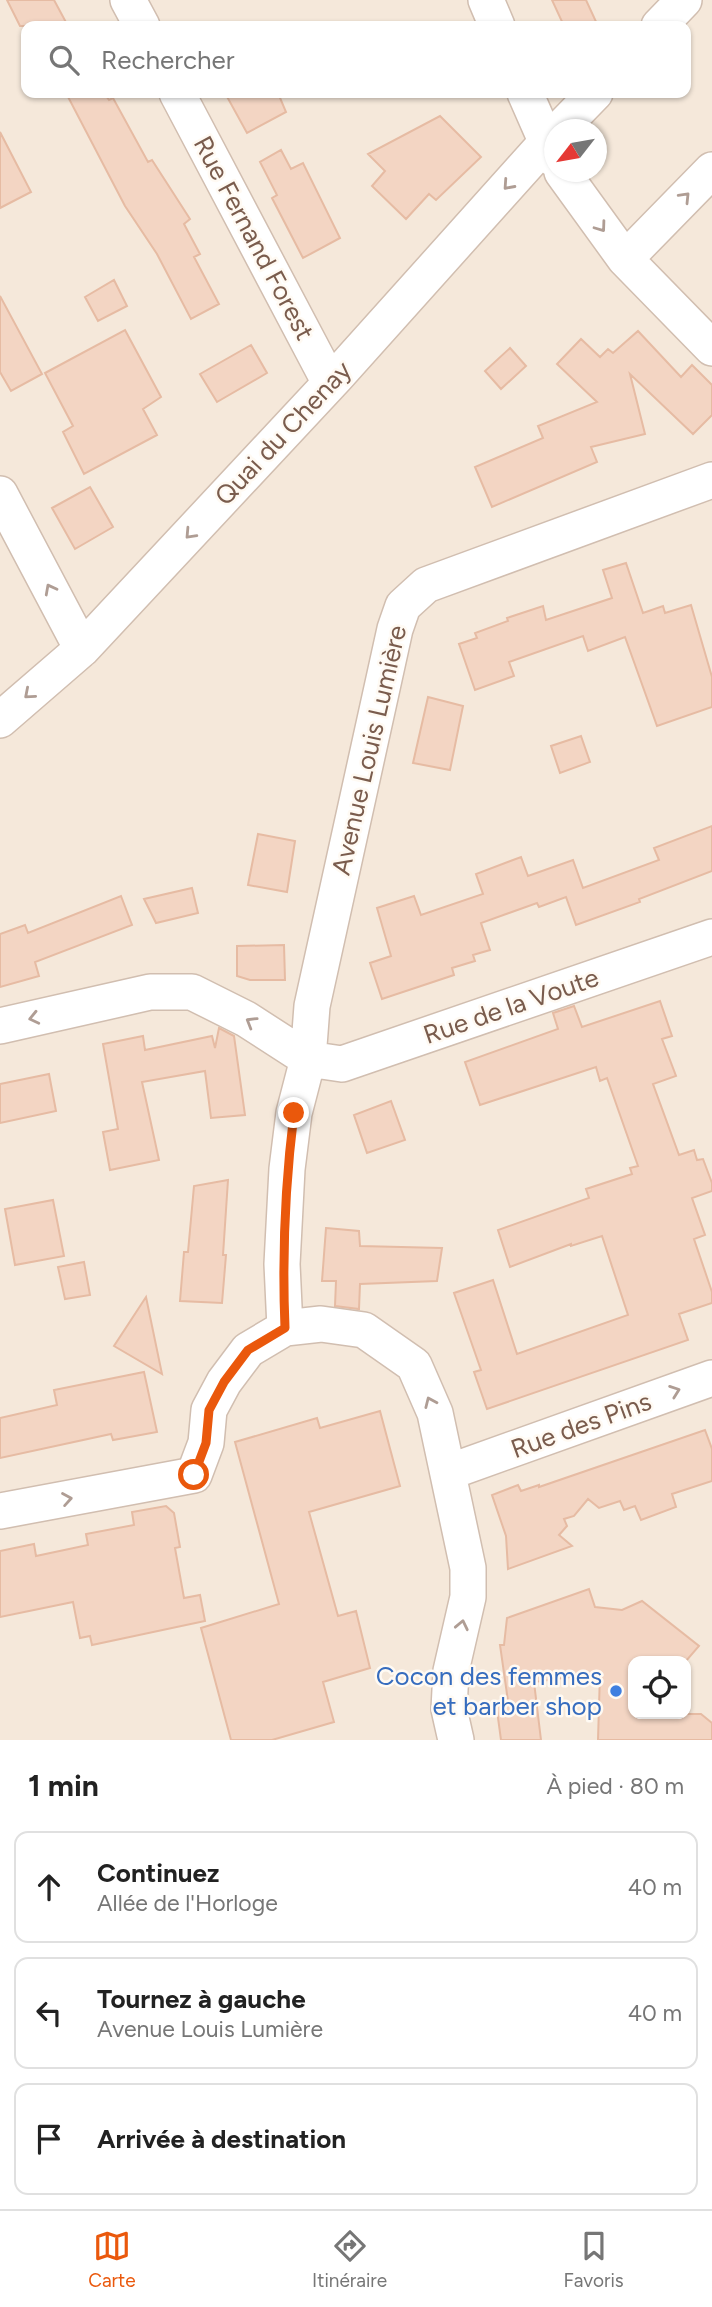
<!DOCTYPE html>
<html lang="fr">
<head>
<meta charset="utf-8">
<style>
	:root { --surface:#fff; --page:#f6f6f6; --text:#222; --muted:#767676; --line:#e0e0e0; --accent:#ea580c }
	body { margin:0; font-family:Figtree,sans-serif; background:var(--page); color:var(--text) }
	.controls { position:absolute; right:21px; bottom:21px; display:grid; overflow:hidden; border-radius:14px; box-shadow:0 2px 5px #0004 }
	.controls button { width:63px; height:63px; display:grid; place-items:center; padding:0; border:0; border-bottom:2px solid var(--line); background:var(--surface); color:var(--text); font:35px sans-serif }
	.compass { position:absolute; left:544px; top:119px; width:63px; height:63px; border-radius:50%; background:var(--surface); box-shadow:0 2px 5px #0004; rotate:239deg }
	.stop { position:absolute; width:21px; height:21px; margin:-16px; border:5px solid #ea580c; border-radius:50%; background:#fff }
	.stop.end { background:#ea580c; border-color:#fff; box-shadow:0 2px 7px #0008 }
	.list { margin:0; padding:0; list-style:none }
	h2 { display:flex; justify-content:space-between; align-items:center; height:91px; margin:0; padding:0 28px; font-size:30px }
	h2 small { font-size:23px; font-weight:400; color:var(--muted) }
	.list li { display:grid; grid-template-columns:46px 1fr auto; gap:21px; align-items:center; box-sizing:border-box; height:112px; margin:0 14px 14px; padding:0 14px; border:2px solid var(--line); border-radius:14px }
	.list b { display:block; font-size:26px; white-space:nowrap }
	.list p { margin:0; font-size:23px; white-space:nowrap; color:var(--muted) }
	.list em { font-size:23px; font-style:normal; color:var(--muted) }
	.icon { flex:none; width:38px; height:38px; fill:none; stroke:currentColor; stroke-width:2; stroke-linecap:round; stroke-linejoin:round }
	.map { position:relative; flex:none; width:712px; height:1740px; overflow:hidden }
	.search { position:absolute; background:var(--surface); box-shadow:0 2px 5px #0004; left:21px; right:21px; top:21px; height:77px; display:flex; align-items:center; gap:18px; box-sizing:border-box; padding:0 24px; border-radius:14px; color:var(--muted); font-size:26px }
	.sheet { height:469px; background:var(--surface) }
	nav { display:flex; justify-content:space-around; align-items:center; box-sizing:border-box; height:98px; border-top:2px solid var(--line); background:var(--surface); font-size:19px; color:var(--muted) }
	nav a { display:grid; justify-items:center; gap:4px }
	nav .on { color:var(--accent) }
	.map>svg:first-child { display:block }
	.residential { fill:#f5e8da; fill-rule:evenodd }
	.building { fill:#f3d5c3; stroke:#e6bba3; stroke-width:2 }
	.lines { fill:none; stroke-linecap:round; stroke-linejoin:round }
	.street-casing { stroke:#d1beb0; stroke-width:38 }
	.street { stroke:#fff; stroke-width:35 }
	.oneway { stroke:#af9d94 }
	.route { stroke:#ea580c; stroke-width:9 }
	.shop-dot { fill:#3f7fe0; stroke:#fffaf3; stroke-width:2.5 }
	.labels { text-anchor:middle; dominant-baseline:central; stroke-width:5; stroke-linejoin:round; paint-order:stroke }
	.street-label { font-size:26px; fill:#7a5c4d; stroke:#fffaf3 }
	.shop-label { font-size:26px; fill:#366cbe; stroke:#fffaf3; text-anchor:end }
</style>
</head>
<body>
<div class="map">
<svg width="712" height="1740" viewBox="0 0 712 1740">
	<rect width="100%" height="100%" fill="#fdf6ec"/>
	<path class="residential" d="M 0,0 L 712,0 L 712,1740 L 0,1740 ZM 26,26 L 686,26 L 686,93 L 26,93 ZM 554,130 L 596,130 L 596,172 L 554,172 ZM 633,1661 L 686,1661 L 686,1714 L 633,1714 Z"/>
	<path class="building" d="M 7,0 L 54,0 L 68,26 L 20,26 Z
		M 552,0 L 586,0 L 598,26 L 564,26 Z
		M 66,93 L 104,93 L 109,100 L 113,98 L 148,162 L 152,160 L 190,219 L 184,224 L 200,254 L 194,257 L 219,304 L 191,319 L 157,254 L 125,206 Z
		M 225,93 L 278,93 L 286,112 L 247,133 Z
		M 440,116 L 481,157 L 436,200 L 429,194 L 406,219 L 372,186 L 385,171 L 368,154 Z
		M 0,132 L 31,192 L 0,208 Z
		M 281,150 L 291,169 L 303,163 L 340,238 L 303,258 L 272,198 L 277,195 L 260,162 Z
		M 114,280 L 127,306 L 98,321 L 85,297 Z
		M 0,296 L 42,374 L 11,391 L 0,372 Z
		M 125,330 L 161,397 L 143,409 L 157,435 L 84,474 L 63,432 L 73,426 L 45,373 Z
		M 638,331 L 681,377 L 692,365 L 712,385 L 712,415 L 693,434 L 630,374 L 645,434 L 591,447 L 597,462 L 492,507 L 475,467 L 543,438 L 538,426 L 597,402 L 557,364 L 581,339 L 600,357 L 608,349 L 613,353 Z
		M 251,345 L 267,373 L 217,402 L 200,374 Z
		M 510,348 L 526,366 L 501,389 L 485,371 Z
		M 90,487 L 113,527 L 75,549 L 52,508 Z
		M 626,563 L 643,613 L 663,606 L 665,613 L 691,605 L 712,677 L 712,707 L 657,726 L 625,637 L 588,651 L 583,636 L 509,662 L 514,676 L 475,690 L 459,644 L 477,638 L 475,633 L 508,621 L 507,618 L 543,606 L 546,620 L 612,598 L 603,570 Z
		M 428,697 L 463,706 L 450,770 L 413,763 Z
		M 581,736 L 590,762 L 560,773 L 551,746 Z
		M 712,826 L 712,871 L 639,899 L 640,902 L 576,925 L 566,897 L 539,907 L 537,903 L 481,923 L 490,950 L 473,955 L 475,961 L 452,968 L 454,975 L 382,999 L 370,963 L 391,956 L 377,908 L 414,896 L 421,915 L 483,894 L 476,874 L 521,857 L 528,876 L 573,860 L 583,888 L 659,860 L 654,848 Z
		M 258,834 L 295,841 L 287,892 L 248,885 Z
		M 192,888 L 198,913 L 156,923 L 144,899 Z
		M 121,896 L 132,925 L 35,962 L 39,976 L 0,987 L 0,934 L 25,925 L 28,933 Z
		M 284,945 L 285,980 L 250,980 L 237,976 L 237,946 Z
		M 660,1001 L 672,1036 L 662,1039 L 676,1076 L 653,1084 L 679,1155 L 694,1150 L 697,1160 L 703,1159 L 712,1183 L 712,1191 L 692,1198 L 705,1235 L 694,1239 L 712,1292 L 712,1303 L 679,1314 L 688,1340 L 487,1409 L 474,1372 L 481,1370 L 454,1293 L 493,1280 L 517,1354 L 628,1315 L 602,1236 L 571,1246 L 571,1244 L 510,1267 L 498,1230 L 589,1198 L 586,1189 L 632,1174 L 630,1168 L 638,1166 L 607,1078 L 600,1081 L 596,1067 L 480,1105 L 465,1062 L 558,1029 L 553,1013 L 574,1006 L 582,1027 Z
		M 219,1028 L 234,1036 L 245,1115 L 211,1118 L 205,1071 L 142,1082 L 159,1160 L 110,1170 L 103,1132 L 118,1129 L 103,1044 L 143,1036 L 145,1050 L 212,1036 L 215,1048 Z
		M 49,1074 L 56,1111 L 0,1123 L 0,1084 Z
		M 391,1101 L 405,1140 L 367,1153 L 354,1115 Z
		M 228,1180 L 223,1255 L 226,1255 L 222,1303 L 180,1301 L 184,1252 L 188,1252 L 194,1186 Z
		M 53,1200 L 64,1256 L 15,1265 L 5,1209 Z
		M 326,1228 L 359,1231 L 360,1246 L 442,1248 L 437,1281 L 360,1284 L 359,1309 L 335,1306 L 336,1281 L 322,1281 Z
		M 84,1262 L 90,1295 L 65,1299 L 58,1267 Z
		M 146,1297 L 162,1374 L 114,1346 Z
		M 144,1372 L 157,1432 L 113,1440 L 111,1434 L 0,1458 L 0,1418 L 57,1405 L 54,1390 Z
		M 380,1411 L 400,1486 L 309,1512 L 338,1616 L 356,1611 L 370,1668 L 323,1682 L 334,1722 L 272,1740 L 231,1740 L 201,1628 L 279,1604 L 235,1442 L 317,1418 L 320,1428 Z
		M 705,1430 L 712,1449 L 712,1481 L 672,1494 L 676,1507 L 641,1520 L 635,1506 L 624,1510 L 620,1501 L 599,1508 L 588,1499 L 574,1516 L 564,1519 L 567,1526 L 559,1535 L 572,1546 L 508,1569 L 506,1536 L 492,1495 L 518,1485 L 521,1491 L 539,1485 L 539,1487 Z
		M 166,1506 L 174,1513 L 180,1547 L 175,1548 L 184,1598 L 200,1595 L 205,1621 L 92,1645 L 90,1636 L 80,1638 L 73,1602 L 0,1617 L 0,1551 L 34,1544 L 36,1556 L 88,1545 L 86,1534 L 134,1525 L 132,1512 Z
		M 589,1589 L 595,1607 L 622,1610 L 642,1601 L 699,1646 L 686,1661 L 633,1661 L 633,1714 L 701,1714 L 712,1723 L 712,1740 L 598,1740 L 600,1673 L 534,1682 L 541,1740 L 501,1740 L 496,1703 L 508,1701 L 500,1645 L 504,1645 L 507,1618 Z"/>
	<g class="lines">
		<g class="street-casing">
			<path id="street" d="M 128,0 L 142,26
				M 486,0 L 497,26
				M 659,26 L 684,0
				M 177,93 L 330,383
				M 525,93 L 554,159
				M 559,130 L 595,93
				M 562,172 L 625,259 L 712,348
				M 625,259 L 712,170
				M 0,494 L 82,649
				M 0,720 L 82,649 L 336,377 L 554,134
				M 0,1026 L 150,992 L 192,992 L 246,1019 L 308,1059 L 342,1064 L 712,937
				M 285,1328 L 282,1264 L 287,1169 L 294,1113 L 308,1059 L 312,1006 L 395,629 L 403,606 L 426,585 L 712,480
				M 449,1472 L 712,1378
				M 0,1511 L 194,1475 L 206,1443 L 209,1410 L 224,1382 L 248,1350 L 285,1328 L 321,1324 L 364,1330 L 414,1365 L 435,1413 L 468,1568 L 468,1597 L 451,1671 L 449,1709 L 456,1740"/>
		</g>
		<use href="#street" class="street"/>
	</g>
	<defs><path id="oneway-chevron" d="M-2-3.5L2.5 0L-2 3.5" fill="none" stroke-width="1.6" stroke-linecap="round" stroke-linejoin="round" transform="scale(1.75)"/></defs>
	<g class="oneway">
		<use href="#oneway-chevron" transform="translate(508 185) rotate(132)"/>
		<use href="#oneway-chevron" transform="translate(685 197) rotate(-46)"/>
		<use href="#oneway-chevron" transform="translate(601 227) rotate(54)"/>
		<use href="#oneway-chevron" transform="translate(190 534) rotate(133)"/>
		<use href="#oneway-chevron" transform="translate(50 589) rotate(-118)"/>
		<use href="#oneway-chevron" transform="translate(29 694) rotate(139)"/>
		<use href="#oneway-chevron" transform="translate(34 1018) rotate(167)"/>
		<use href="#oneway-chevron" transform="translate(251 1022) rotate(-149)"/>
		<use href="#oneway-chevron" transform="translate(675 1391) rotate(-20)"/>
		<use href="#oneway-chevron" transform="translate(430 1402) rotate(-114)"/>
		<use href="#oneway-chevron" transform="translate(67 1499) rotate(-10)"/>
		<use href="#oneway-chevron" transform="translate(462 1625) rotate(-78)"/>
	</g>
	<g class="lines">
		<path class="route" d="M 194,1475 L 206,1443 L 209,1410 L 224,1382 L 248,1350 L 285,1328 C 282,1256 285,1185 294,1113"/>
	</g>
	<circle class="shop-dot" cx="616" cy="1691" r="7"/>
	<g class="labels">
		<g class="street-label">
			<text transform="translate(254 238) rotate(62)">Rue Fernand Forest</text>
			<text transform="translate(283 433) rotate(-47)">Quai du Chenay</text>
			<text transform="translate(369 750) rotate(-77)">Avenue Louis Lumière</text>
			<text transform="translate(511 1006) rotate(-19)">Rue de la Voute</text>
			<text transform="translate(581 1425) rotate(-20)">Rue des Pins</text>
		</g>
		<g class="shop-label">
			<text x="602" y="1676">Cocon des femmes<tspan x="602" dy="30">et barber shop</tspan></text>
		</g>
	</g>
</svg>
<div class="controls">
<button><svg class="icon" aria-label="locate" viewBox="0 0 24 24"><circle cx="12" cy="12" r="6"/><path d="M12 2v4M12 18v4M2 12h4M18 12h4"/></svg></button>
</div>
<svg class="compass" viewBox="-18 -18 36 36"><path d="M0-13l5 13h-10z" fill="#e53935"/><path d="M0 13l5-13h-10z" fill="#767676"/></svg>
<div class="stop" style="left:194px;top:1475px"></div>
<div class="stop end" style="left:294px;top:1113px"></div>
<div class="search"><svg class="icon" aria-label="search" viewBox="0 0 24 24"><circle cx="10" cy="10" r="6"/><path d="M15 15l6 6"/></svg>Rechercher</div>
</div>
<section class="sheet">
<h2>1 min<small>À pied · 80 m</small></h2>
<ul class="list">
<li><svg class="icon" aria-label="ahead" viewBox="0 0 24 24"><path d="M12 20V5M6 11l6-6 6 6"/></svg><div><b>Continuez</b><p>Allée de l'Horloge</p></div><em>40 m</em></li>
<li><svg class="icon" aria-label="left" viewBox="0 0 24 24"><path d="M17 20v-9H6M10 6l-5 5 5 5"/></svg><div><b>Tournez à gauche</b><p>Avenue Louis Lumière</p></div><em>40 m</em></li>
<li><svg class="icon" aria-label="arrive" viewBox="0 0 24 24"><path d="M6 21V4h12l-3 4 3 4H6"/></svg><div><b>Arrivée à destination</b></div></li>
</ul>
</section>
<nav>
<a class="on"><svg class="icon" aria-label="map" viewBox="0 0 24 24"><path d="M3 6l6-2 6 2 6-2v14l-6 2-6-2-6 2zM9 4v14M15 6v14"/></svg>Carte</a>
<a><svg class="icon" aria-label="directions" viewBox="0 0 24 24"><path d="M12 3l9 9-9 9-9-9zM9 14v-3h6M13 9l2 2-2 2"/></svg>Itinéraire</a>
<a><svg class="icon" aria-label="saved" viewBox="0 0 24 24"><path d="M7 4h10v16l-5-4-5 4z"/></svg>Favoris</a>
</nav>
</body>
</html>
